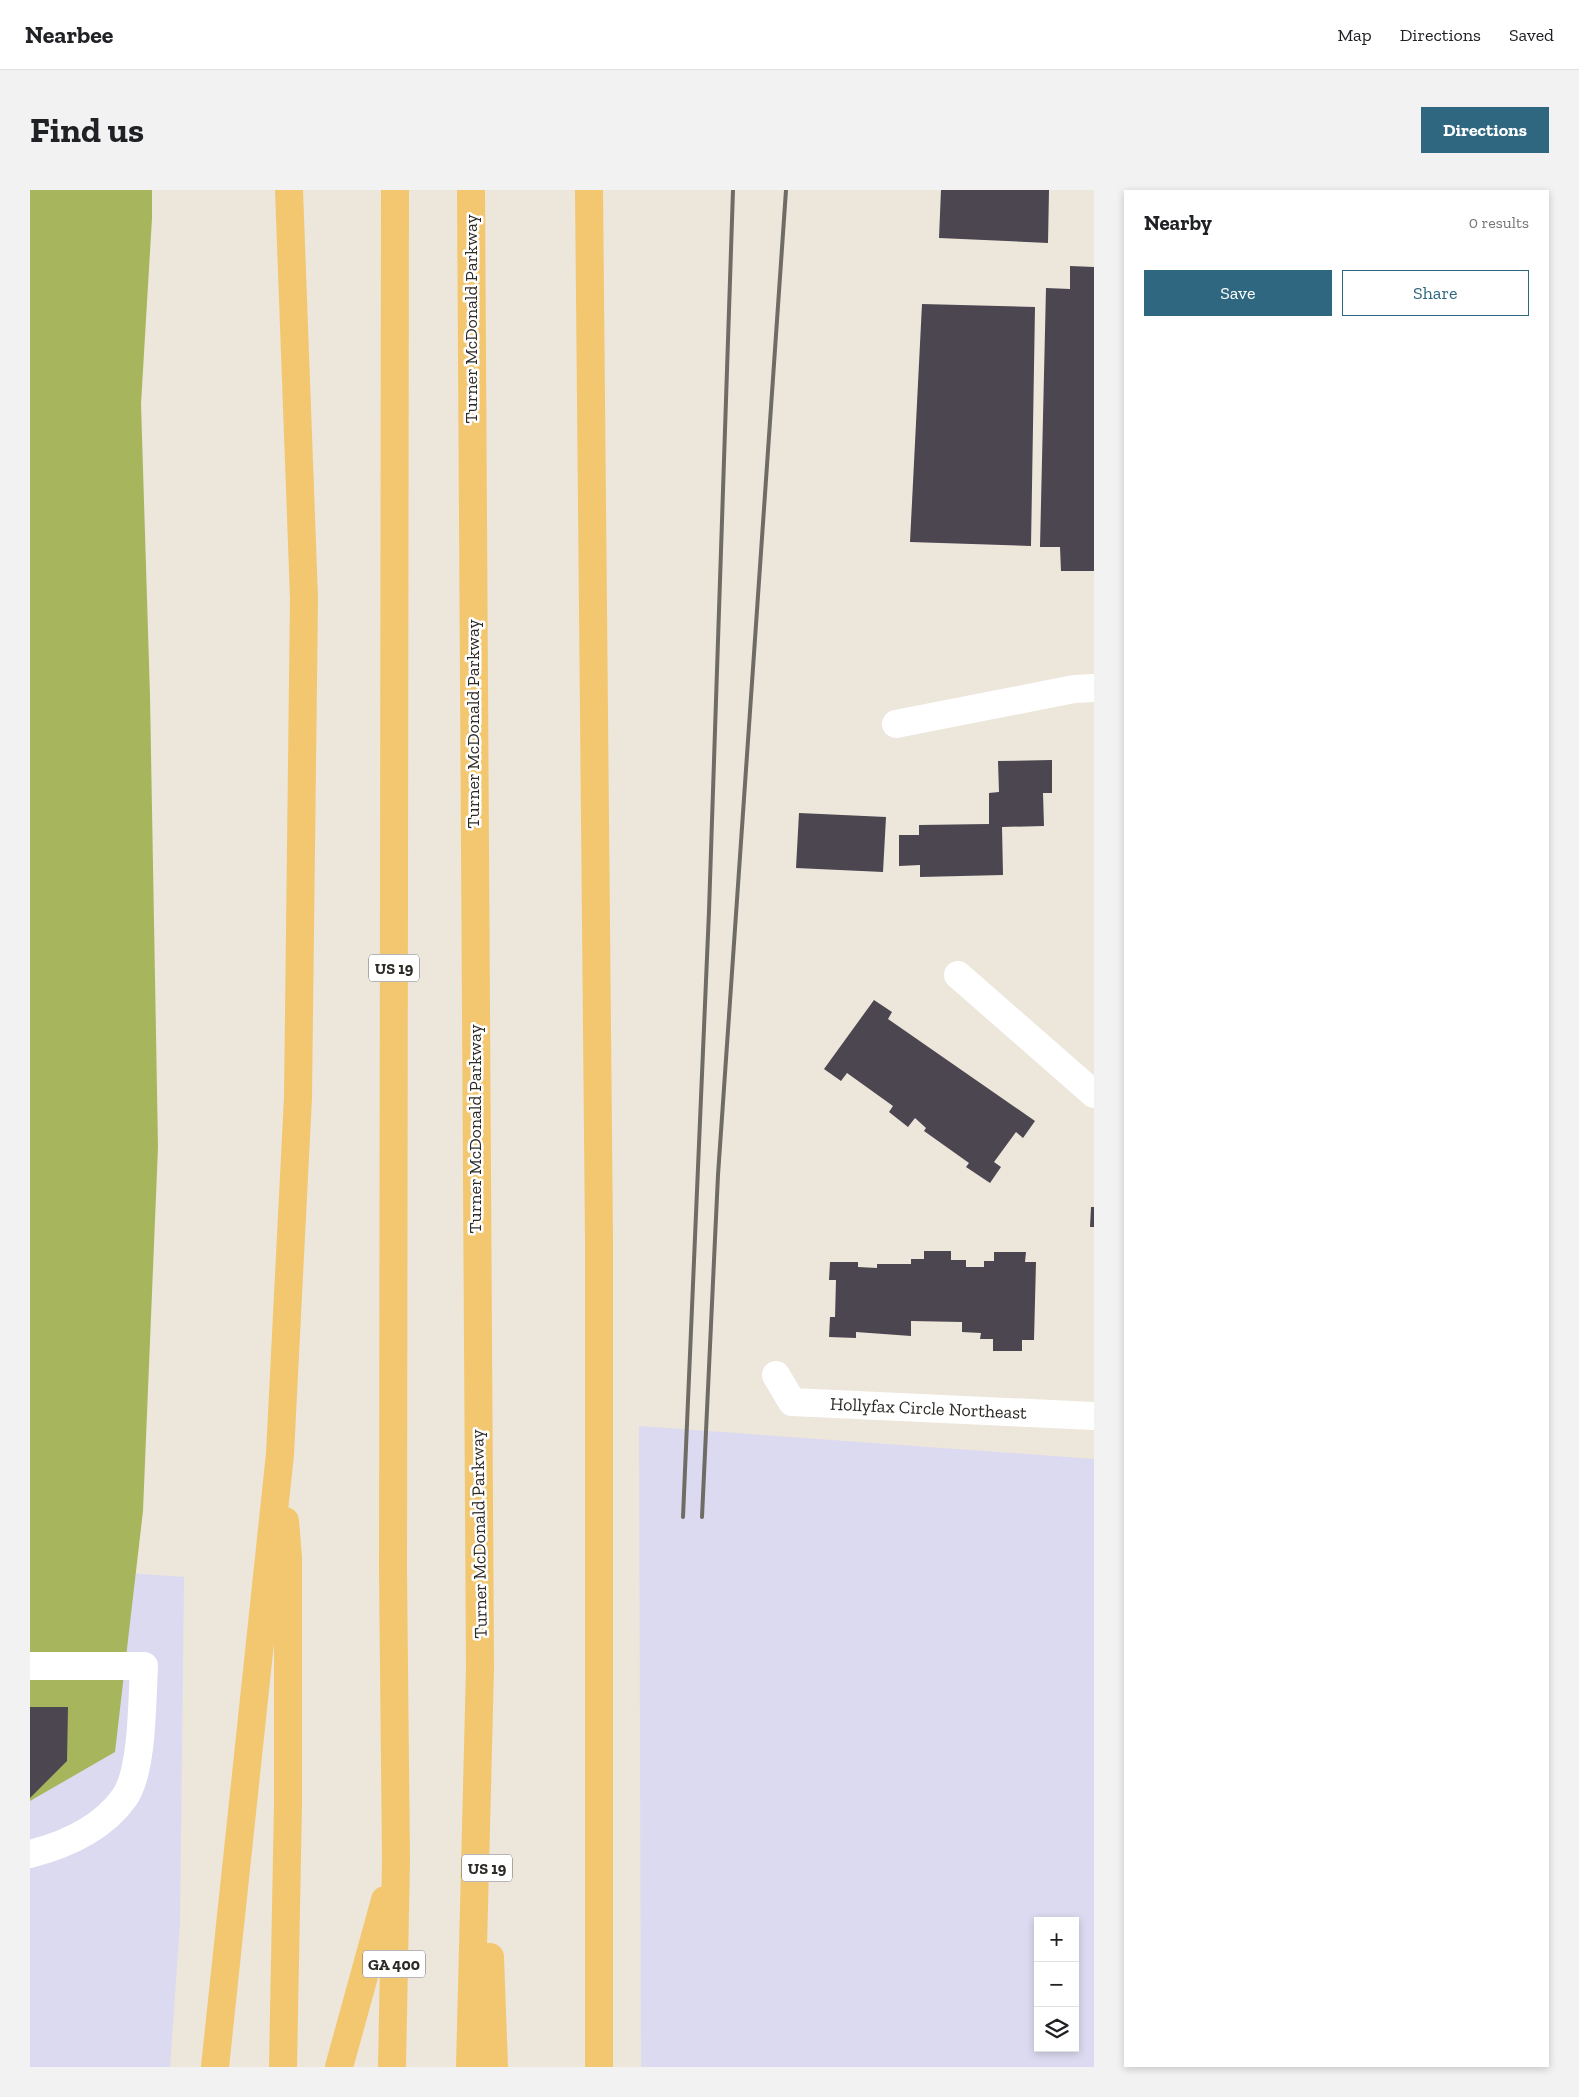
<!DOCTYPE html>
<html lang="en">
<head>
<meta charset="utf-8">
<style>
	:root { --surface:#fff; --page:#f2f2f2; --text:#202124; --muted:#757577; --line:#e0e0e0; --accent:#2f6781 }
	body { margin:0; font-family:"Zilla Slab",serif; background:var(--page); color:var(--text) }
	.controls { position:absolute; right:15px; bottom:15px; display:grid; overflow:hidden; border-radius:0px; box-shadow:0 2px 8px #0003 }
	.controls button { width:45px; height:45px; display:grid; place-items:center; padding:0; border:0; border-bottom:1px solid var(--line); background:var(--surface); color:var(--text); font:25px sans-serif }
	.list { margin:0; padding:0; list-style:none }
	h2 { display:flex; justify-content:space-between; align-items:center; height:65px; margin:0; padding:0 20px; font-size:21px }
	h2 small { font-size:16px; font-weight:400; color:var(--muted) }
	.actions { display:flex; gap:10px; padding:15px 20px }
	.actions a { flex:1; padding:11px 0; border:1px solid var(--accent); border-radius:0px; text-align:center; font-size:18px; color:var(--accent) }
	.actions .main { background:var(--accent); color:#fff }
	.icon { flex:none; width:28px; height:28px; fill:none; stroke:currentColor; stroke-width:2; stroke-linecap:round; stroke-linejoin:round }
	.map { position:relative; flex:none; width:1064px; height:1877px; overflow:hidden; border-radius:0px }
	header { display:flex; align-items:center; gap:30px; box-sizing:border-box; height:70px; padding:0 25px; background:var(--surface); border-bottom:1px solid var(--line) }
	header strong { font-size:24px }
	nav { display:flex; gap:28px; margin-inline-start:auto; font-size:18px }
	.intro { display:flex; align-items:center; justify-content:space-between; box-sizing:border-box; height:120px; padding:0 30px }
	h1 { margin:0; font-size:35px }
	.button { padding:12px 22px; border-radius:0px; background:var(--accent); color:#fff; font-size:18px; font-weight:700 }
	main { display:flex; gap:30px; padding:0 30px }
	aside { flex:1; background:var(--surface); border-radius:0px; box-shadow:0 2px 8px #0003 }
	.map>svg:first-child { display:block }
	.commercial { fill:#dcdaf0; fill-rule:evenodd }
	.forest { fill:#a7b65d }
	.building { fill:#4b464f }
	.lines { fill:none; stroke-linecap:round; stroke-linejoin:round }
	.minor { stroke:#fff; stroke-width:28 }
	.highway { stroke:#f2c770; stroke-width:28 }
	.rail { stroke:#6f6b65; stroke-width:4 }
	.labels { text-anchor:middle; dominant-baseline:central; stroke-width:5; stroke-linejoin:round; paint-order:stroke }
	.shield { fill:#fff; stroke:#6d6b68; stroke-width:1 }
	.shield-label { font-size:16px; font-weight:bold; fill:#2e2b27 }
	.street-label { font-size:18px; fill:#2e2b27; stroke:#fff }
</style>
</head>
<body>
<header>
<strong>Nearbee</strong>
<nav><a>Map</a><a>Directions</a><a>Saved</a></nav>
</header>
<div class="intro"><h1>Find us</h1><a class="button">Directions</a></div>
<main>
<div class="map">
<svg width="1064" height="1877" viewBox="0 0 1064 1877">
	<rect width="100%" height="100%" fill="#ede6db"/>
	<path class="commercial" d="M 609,1236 L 1064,1269 L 1064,1877 L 611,1877 ZM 1008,1731 L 1045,1731 L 1045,1858 L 1008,1858 Z
		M 0,1376 L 154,1387 L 150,1733 L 140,1877 L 0,1877 Z"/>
	<path class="forest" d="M 0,0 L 122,0 L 122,28 L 111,214 L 120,506 L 128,957 L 113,1321 L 85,1562 L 0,1611 Z"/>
	<path class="building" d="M 911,0 L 1019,0 L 1018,53 L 909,48 Z
		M 1040,76 L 1064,77 L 1064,381 L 1031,381 L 1030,357 L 1010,357 L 1016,98 L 1040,99 Z
		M 892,114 L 1005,117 L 1001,356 L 880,352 Z
		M 1022,570 L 1022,603 L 1013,603 L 1014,636 L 972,637 L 973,685 L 890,687 L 890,675 L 869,676 L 869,645 L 889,645 L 889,635 L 959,634 L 959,603 L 969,602 L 968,571 Z
		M 769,623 L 856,627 L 853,682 L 766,678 Z
		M 844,810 L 862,822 L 858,829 L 1005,931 L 993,948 L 986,942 L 964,972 L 971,977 L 960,993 L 936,977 L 939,973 L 894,941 L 896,938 L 885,928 L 878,937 L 859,922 L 863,916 L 817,883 L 811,891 L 794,879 Z
		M 1061,1017 L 1064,1017 L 1064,1037 L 1060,1037 Z
		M 894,1061 L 921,1061 L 921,1070 L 936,1070 L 936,1077 L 954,1077 L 954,1071 L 964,1071 L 964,1062 L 996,1062 L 995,1072 L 1006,1072 L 1004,1150 L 992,1150 L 992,1161 L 963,1161 L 963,1149 L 950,1149 L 951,1143 L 932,1142 L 932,1132 L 881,1131 L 881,1146 L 826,1142 L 826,1148 L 799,1147 L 800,1127 L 805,1127 L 806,1090 L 799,1090 L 800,1072 L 828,1072 L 828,1077 L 847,1078 L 847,1074 L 881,1074 L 881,1069 L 894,1069 Z
		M 0,1517 L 38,1517 L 37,1571 L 0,1608 Z"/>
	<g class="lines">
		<g class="minor">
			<path d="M 866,534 L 1044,499 L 1064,498"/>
			<path d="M 928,785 L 1064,904"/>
			<path id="s1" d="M 746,1185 L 762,1212 L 1064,1226"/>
			<path d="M 0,1476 L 114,1476 C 112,1509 113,1583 94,1608 C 72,1639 35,1655 0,1664"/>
		</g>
		<path class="highway" d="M 559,0 L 569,1049 L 569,1877
			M 460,1767 L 464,1877
			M 185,1877 L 250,1264 L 268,907 L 274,408 L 259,0
			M 253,1877 L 258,1613 L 258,1368 L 255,1331
			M 309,1877 L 355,1710
			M 362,1877 L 366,1670 L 363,1381 L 365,0
			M 440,1877 L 450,1478 L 441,0"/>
		<path class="rail" d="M 653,1327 L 679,721 L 703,0
			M 672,1327 L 688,985 L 756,0"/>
	</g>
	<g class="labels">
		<g class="shield">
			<rect x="339" y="764.5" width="50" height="27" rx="4"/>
			<rect x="432" y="1664.5" width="50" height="27" rx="4"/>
			<rect x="333" y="1760.5" width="62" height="27" rx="4"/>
		</g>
		<g class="shield-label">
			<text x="364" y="778">US 19</text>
			<text x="457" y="1678">US 19</text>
			<text x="364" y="1774">GA 400</text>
		</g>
		<g class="street-label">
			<text transform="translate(441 129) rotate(-90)">Turner McDonald Parkway</text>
			<text transform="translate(443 534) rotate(-90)">Turner McDonald Parkway</text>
			<text transform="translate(445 939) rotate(-90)">Turner McDonald Parkway</text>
			<text stroke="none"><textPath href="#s1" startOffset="168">Hollyfax Circle Northeast</textPath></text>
			<text transform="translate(449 1344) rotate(-91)">Turner McDonald Parkway</text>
		</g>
	</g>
</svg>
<div class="controls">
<button>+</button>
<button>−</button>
<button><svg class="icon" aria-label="layers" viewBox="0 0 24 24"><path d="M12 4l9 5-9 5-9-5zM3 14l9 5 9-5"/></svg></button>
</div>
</div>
<aside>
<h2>Nearby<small>0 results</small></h2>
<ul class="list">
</ul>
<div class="actions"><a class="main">Save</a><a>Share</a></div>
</aside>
</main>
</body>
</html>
